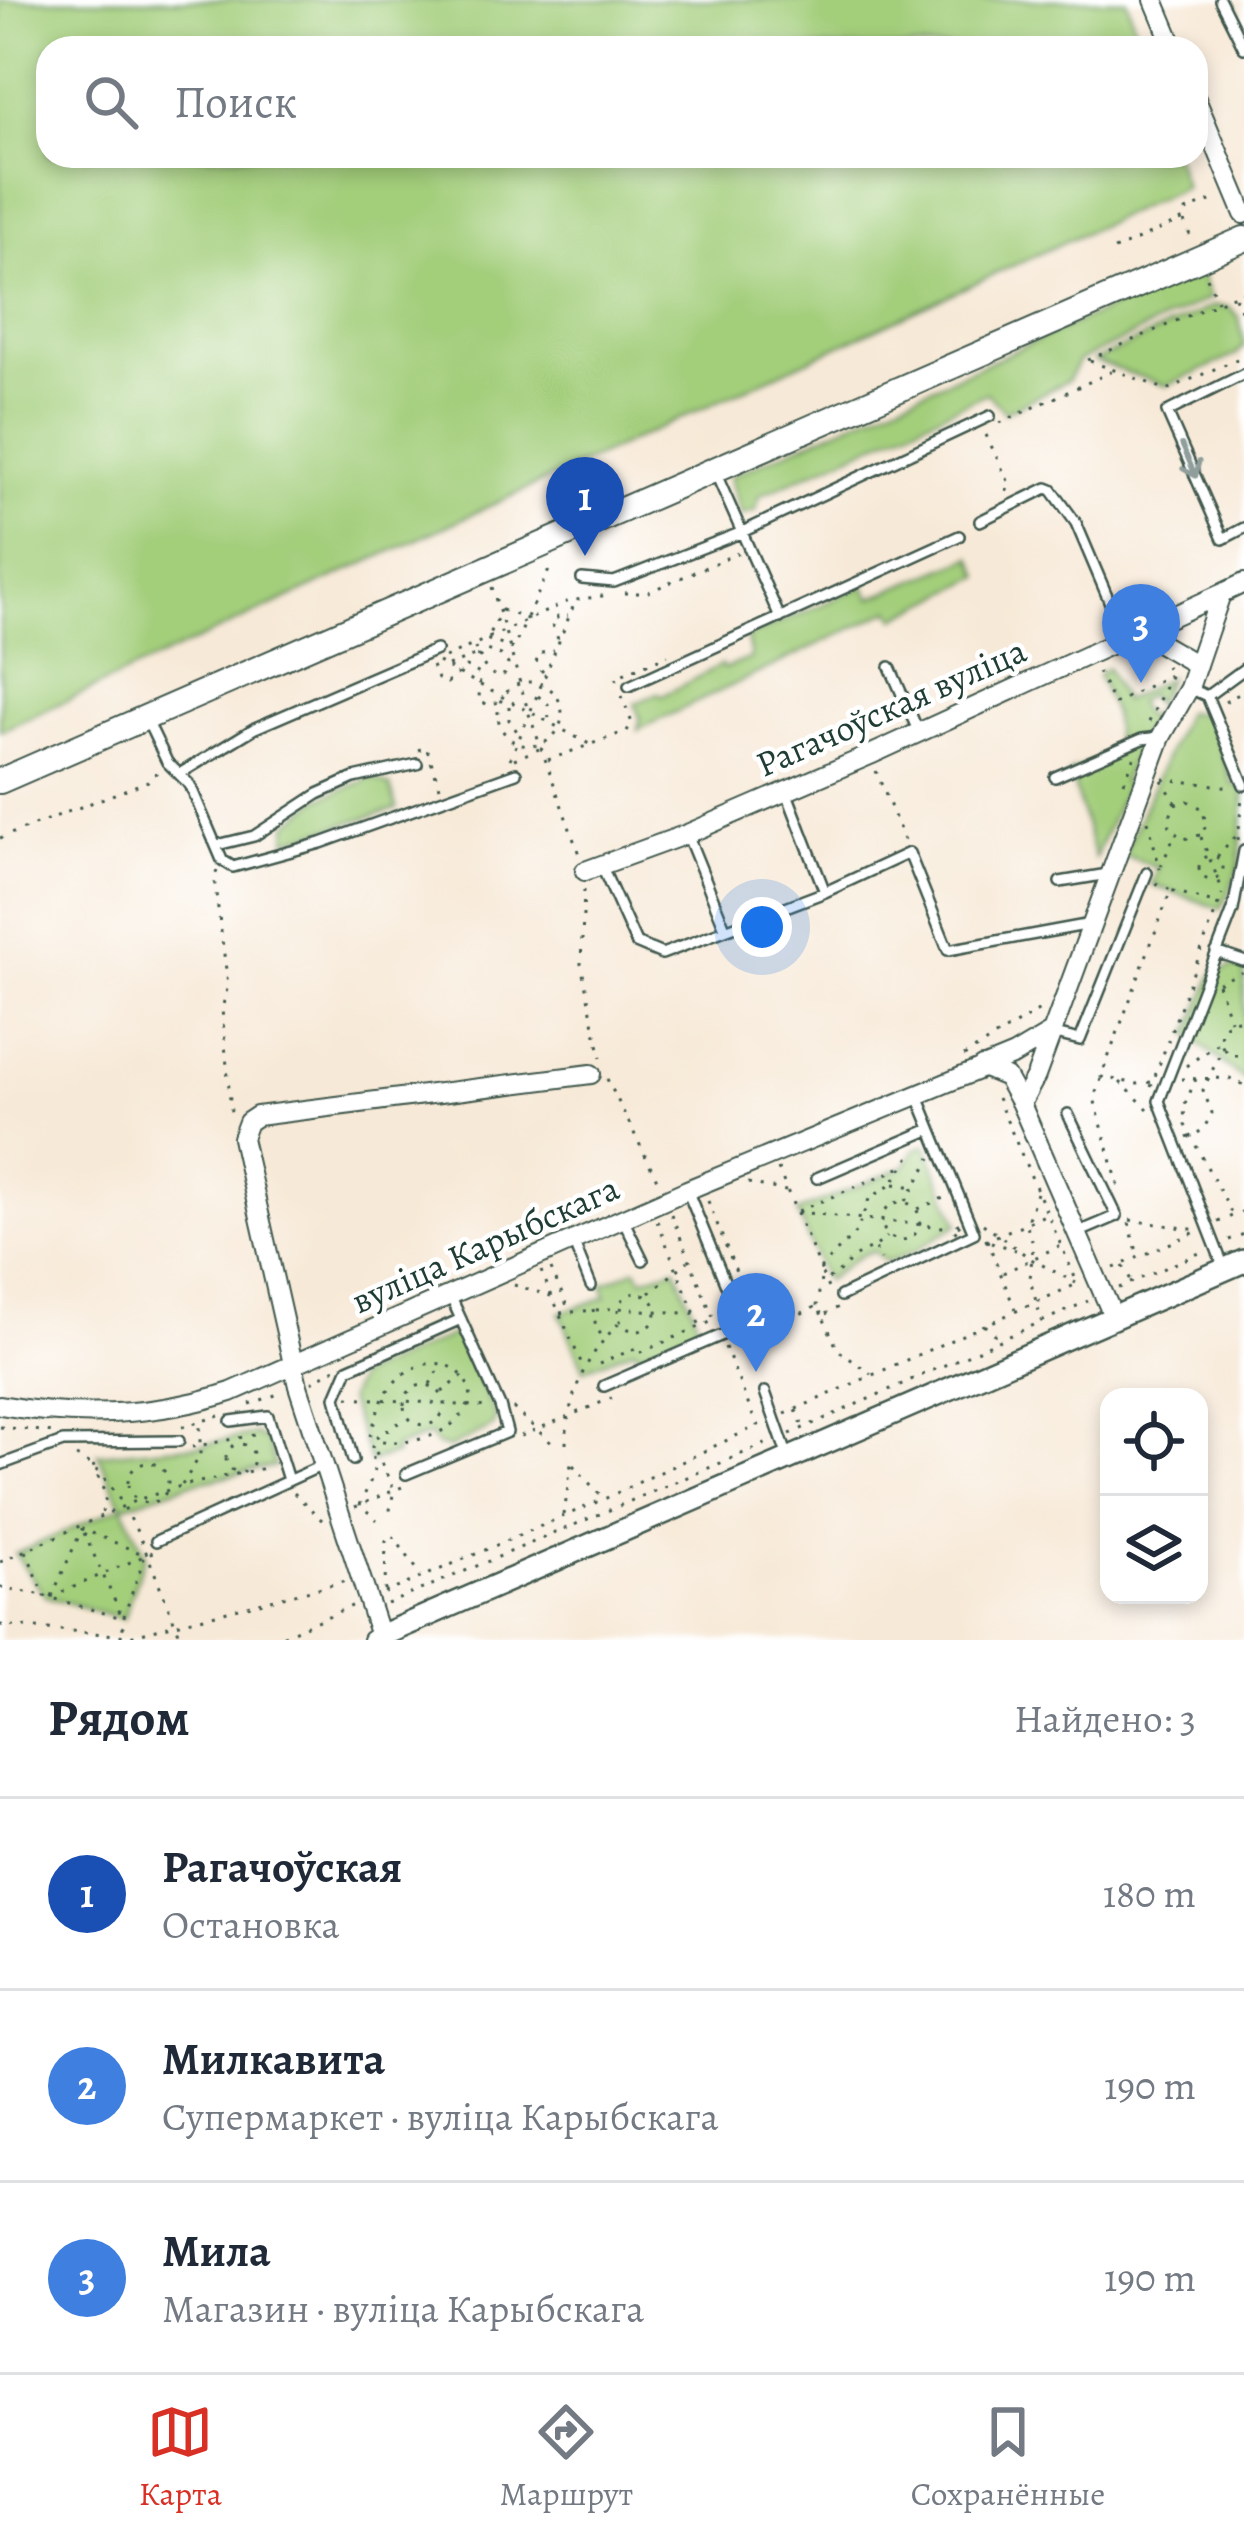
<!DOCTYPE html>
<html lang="ru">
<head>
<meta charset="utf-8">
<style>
	:root { --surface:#fff; --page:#f2f2f3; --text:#1f2937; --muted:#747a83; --line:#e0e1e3; --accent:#d93025 }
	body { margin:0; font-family:Alegreya,serif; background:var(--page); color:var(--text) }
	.controls { position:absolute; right:36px; bottom:36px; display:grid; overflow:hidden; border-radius:24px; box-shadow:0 6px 18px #0003 }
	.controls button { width:108px; height:108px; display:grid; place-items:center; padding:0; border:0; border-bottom:3px solid var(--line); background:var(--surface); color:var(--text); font:60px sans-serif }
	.you { position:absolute; left:762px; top:927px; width:42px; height:42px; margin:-30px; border:9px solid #fff; border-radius:50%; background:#1a73e8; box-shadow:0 0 0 18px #1a73e833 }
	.badge { display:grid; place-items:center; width:78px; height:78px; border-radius:50%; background:var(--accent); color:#fff; font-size:39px; font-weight:700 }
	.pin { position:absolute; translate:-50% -99px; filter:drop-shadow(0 3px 6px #0008) }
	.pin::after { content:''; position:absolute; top:63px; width:42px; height:36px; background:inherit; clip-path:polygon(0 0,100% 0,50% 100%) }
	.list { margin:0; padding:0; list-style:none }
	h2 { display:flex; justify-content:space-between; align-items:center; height:156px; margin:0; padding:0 48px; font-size:51px }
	h2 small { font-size:39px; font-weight:400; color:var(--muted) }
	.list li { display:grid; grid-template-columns:78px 1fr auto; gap:36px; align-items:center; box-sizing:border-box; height:192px; padding:0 48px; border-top:3px solid var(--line) }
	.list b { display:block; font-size:45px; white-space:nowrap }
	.list p { margin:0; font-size:39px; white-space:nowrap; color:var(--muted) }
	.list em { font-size:39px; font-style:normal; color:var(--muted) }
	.icon { flex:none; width:66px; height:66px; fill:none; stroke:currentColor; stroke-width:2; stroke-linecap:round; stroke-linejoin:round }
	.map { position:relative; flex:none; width:1244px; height:1640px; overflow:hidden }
	.search { position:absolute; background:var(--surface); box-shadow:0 6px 18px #0003; left:36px; right:36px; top:36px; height:132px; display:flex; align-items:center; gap:30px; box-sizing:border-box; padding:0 42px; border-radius:36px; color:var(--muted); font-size:45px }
	.sheet { height:732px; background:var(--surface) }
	nav { display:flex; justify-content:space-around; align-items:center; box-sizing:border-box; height:168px; border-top:3px solid var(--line); background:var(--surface); font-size:33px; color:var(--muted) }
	nav a { display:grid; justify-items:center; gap:6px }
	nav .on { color:var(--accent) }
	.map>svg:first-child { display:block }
	.green { fill:#a3ce7a; stroke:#618657; stroke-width:3 }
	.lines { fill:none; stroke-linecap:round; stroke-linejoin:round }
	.service-casing { stroke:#3f574c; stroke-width:14 }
	.minor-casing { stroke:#3f574c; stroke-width:22 }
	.tertiary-casing { stroke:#3f574c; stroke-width:26 }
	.secondary-casing { stroke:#3f574c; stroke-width:28 }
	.path { stroke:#3f574c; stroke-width:3; stroke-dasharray:3 9; stroke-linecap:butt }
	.service { stroke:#fff; stroke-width:9 }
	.minor { stroke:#fff; stroke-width:18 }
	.tertiary { stroke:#fff; stroke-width:21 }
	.secondary { stroke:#fff; stroke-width:24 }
	.oneway { stroke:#8f9e9a }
	.labels { text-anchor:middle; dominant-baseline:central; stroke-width:9; stroke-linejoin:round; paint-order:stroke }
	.street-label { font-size:36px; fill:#1f3d34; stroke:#fff }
</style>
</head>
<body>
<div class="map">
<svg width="1244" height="1640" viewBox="0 0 1244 1640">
	<rect width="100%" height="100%" fill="#fff"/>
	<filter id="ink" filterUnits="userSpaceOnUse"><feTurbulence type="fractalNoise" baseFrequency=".00833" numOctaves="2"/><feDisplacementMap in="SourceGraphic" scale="24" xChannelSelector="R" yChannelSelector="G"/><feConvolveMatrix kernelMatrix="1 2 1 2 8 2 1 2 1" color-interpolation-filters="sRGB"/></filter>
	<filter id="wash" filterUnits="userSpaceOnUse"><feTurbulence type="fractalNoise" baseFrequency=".004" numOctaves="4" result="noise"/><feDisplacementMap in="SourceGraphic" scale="48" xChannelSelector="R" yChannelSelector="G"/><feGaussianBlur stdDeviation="2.7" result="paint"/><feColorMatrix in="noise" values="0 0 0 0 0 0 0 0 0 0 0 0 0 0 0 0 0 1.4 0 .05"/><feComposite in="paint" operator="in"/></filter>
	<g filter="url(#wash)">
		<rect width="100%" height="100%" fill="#f7e9d7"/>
		<path class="green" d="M 0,0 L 1127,0 L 1141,48 L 48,48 L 48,156 L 1175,156 L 1184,187 L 0,731 Z
			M 1199,269 L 1210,298 L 1079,361 L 1067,381 L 1005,412 L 987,393 L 759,496 L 756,510 L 741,515 L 729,477 Z
			M 1213,306 L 1229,307 L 1239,317 L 1244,345 L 1236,355 L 1166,386 L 1094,361 Z
			M 972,557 L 981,576 L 896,618 L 891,610 L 638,730 L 640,718 L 635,704 L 658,693 L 662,696 L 721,665 L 724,669 L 751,658 L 747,638 L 864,586 L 871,598 Z
			M 1107,668 L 1123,701 L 1168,678 L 1155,705 L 1149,695 L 1137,701 L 1144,717 L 1151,714 L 1141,737 L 1115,749 L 1113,714 L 1098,674 Z
			M 1185,712 L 1209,714 L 1232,784 L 1241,787 L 1244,795 L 1239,868 L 1221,909 L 1152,885 L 1158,868 L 1124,855 Z
			M 1139,742 L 1122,782 L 1126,785 L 1095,858 L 1070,772 Z
			M 372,778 L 390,786 L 397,809 L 287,840 L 288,824 L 319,799 Z
			M 1244,964 L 1244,1080 L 1189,1035 L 1214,972 Z
			M 926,1145 L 958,1224 L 915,1251 L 887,1263 L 873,1251 C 853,1255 843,1271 825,1280 L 797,1212 L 905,1166 L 915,1149 Z
			M 676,1268 L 699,1327 L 639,1353 L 635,1348 L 584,1369 L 560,1313 L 606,1297 L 603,1284 L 636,1269 L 643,1278 Z
			M 459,1332 L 496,1418 L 492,1427 L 449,1448 L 436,1445 L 430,1435 L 394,1448 L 396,1454 L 370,1462 L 348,1400 L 357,1378 Z
			M 255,1434 L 268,1442 L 275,1466 L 189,1484 L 123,1506 L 145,1555 L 123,1619 L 45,1596 L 15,1554 L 122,1506 L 98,1454 L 201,1445 Z"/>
	</g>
	<g filter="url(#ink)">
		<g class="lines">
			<g class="service-casing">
				<path id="service" d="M 1220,0 L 1244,48
					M 1244,374 L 1167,412 L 1223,539 L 1244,528
					M 716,474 L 780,618
					M 980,521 L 1047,488 L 1052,490 L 1076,523 L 1125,638
					M 582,579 L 614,582 L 740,533 L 990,416
					M 890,667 L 919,733
					M 629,686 L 959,536
					M 1189,688 L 1207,696 L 1244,785
					M 1207,696 L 1244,669
					M 146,718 L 167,762 L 190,785 L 222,860 L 233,867 L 321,843 L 516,773
					M 181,773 L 255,728 L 436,650
					M 1055,777 L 1142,739 L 1161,737
					M 786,791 L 825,892
					M 687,834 L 725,928
					M 217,845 L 254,836 L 318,794 L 354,778 L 417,764
					M 601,865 L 636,943 L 662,954 L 825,892 L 909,853 L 948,950 L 1091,924
					M 1060,882 L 1108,874
					M 1216,952 L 1243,961
					M 1051,1033 L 1080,1040 L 1147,873
					M 1068,1114 L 1117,1216 L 1077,1233
					M 817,1178 L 931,1129
					M 623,1219 L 643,1260
					M 573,1241 L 591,1286
					M 1224,1268 L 1159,1101 L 1233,910 L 1244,851
					M 841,1296 L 974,1233 L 917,1094
					M 604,1386 L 743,1326 L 687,1190
					M 765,1392 L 789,1460
					M 231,1421 L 268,1416 L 288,1480
					M 353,1460 L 336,1397 L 348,1369 L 461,1319
					M 0,1465 L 63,1442 L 179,1441
					M 406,1474 L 507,1432 L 500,1406 L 450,1295
					M 156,1541 L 325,1464"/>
			</g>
			<g class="minor-casing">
				<path id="minor" d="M 1154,0 L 1174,48
					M 1196,99 L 1244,214
					M 1142,633 L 1197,665
					M 585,871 L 687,834 L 870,755 L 1221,594
					M 982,1067 L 1006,1077 L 1021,1104 L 1114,1318
					M 1021,1104 L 1036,1076 L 1161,737 L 1189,688 L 1221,594 L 1244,583
					M 0,1405 C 77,1419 157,1416 231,1392 L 687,1190 L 1014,1055 L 1051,1033
					M 372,1640 L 380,1636 L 298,1386 L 242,1138 L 248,1122 L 257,1116 L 591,1074"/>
			</g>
			<g class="tertiary-casing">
				<path id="tertiary" d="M 380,1636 L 1244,1261"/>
			</g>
			<g class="secondary-casing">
				<path id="secondary" d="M 0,781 L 1244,239"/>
			</g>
			<path class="path" d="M 1184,221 L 1192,240
				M 1114,250 L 1184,219 L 1186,211 L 1217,198
				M 1207,277 L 1217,301
				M 1235,297 L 1244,317
				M 1088,360 L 1244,291
				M 1090,361 L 1167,390 L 1244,356
				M 1000,423 L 1113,371
				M 986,435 L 1010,485 L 1004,496
				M 492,587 L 529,714 L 580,857
				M 624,593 L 646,593 L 738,553
				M 502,610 L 527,619 L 513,649 L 486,639 Z
				M 527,617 L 550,568
				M 558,639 L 551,623 L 558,617 L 568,616
				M 477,655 C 483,664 487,674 499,677 L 505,674 L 508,664 L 501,655 L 486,650 L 479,658
				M 445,658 L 569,601 L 609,595
				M 438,662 L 589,744
				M 432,666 L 438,679 L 447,683 L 466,667 L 480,674 L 479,700 L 488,705 L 499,702
				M 448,666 L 477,655 L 475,648
				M 543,672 L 536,664 L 538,654 L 554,650
				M 1098,672 L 1114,704 L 1169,675
				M 617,681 L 616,677 L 668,655
				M498 714a32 32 0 1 1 64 0a32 32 0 1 1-64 0Z
				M 538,696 L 548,704 L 549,723
				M 1225,702 L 1244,691
				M 509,706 L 509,720 L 519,734
				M 531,710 L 575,602
				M 1149,722 L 1171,674 L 1166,666
				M 418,750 L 426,747 L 440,787
				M 510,759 L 528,718
				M 514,759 L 539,749
				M 548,760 L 627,731 L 632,723 L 622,696
				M 876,771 L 904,840
				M 1163,779 L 1231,787
				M 1162,780 L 1176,803
				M 1124,782 L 1134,758
				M 1148,821 L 1160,869
				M 1200,835 L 1184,839 L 1171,830 L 1168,819 L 1177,804 L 1188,801 L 1203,809 L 1206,826 L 1200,835 L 1222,889
				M 0,838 L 148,781 L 157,772
				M 1238,840 L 1242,796
				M1199 868a12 12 0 1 1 24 0a12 12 0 1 1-24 0Z
				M 1217,857 L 1238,834
				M 1161,866 L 1174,837
				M 217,871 L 214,878 L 228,985 L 222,1009 L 231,1112
				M 1156,883 L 1171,890
				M 584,890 L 581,964 L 601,1058
				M 1218,983 L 1242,972
				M 1218,984 L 1230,1020
				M 1224,1049 L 1232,1055 L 1244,1055
				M 964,1056 L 1043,1008
				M 1186,1066 L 1220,1042
				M 607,1079 L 659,1183
				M 1101,1079 L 1094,1098 L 1120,1191
				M 1181,1079 L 1227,1078 L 1244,1085
				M 1196,1079 L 1184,1106 L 1185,1125 L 1232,1214
				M 1120,1082 L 1148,1109
				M 1151,1082 L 1138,1084 L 1101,1077 L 1171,890 L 1220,905
				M 1151,1087 L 1222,894
				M 997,1098 L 1077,1282
				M 1187,1138 L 1203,1130 L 1212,1113 L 1203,1090 L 1223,1048 C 1215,1031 1226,1018 1244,1020
				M 778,1169 L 822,1272 L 817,1306
				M 748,1183 L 786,1191
				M 894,1184 L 914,1187
				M 1037,1193 L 1026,1224 L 1033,1243 L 1030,1280 L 1042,1322
				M 708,1201 L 760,1332
				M 906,1201 L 931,1158
				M882 1221a19 19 0 1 1 38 0a19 19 0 1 1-38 0Z
				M 918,1209 L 948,1196
				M 798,1211 L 900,1168
				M 797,1212 L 952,1228
				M 671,1214 L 715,1322
				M 1130,1220 L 1198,1230
				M 657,1221 L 701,1329
				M 1218,1222 L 1244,1211
				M 1129,1223 L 1138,1255
				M 958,1224 L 961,1228 L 957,1233 L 952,1228 Z
				M 983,1224 L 1031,1259 L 1076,1283
				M 987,1240 L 1015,1309
				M 1229,1240 L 1244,1234
				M 985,1241 L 1047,1214
				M 991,1242 L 1016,1250
				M 875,1249 L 881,1260
				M 1123,1266 L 1132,1282
				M 1114,1268 L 1198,1231
				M 551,1269 L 569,1310
				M 820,1269 L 857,1231 L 869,1199 L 892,1184 L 913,1152
				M 541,1271 L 583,1367
				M 1003,1273 L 1059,1246
				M 822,1274 L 830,1293
				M 828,1279 C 840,1273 843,1268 852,1259 C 862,1250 873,1251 887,1237
				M 514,1285 L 551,1296
				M 1119,1288 L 1204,1251
				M618 1312a19 19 0 1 1 38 0a19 19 0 1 1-38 0Z
				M 650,1293 L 688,1261
				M 752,1306 L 774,1327
				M 836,1307 L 837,1310 L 822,1315 L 838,1350 L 871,1374
				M 593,1309 L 596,1328 L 603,1337
				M 560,1313 L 618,1308 L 695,1314
				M 985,1325 L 999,1338
				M 747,1339 L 817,1306 L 822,1315
				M 725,1347 L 757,1426
				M 599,1364 L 636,1348 L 639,1353 L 713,1321
				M 312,1382 L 335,1368
				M 430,1384 L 441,1366
				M404 1405a20 20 0 1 1 40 0a20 20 0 1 1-40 0Z
				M 442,1392 L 463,1376
				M 348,1397 L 488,1407
				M 250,1404 L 281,1393
				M 513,1408 L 556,1447
				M 796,1410 L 804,1429
				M 785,1414 L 1077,1284
				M 0,1427 L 53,1432
				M 182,1427 L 219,1416
				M 790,1434 L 1088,1301
				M 370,1436 C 376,1418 380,1398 393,1384 C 419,1354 465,1355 471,1398 C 460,1433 411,1448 378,1440
				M 521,1436 L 612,1398
				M 376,1437 L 405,1419
				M 566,1444 C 568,1394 585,1357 620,1322
				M226 1458a14 14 0 1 1 28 0a14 14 0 1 1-28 0Z
				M 372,1445 L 374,1473 L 360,1505 L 377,1520
				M 192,1447 L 259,1434
				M 376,1452 L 394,1490 L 389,1515
				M 76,1456 C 130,1481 156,1587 183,1640
				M128 1483a20 20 0 1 1 40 0a20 20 0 1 1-40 0Z
				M 93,1465 L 106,1496 L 102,1512
				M 573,1465 L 603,1498
				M 182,1485 L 200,1456 L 200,1422
				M 294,1493 L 326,1524
				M 355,1507 L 402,1487
				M 564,1515 L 571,1464
				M 84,1533 L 122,1617
				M 393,1536 L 421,1575
				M 26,1551 L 45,1596 L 122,1618
				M 0,1562 L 137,1500 L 181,1486 L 269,1467
				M 0,1587 L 43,1595
				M 385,1591 L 386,1538
				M 385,1593 L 604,1499 L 765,1422
				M 52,1596 L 82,1529 L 145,1555 L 123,1619 L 123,1635
				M 51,1597 L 153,1552
				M 387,1604 L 770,1442
				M 0,1625 L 129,1636 L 346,1581
				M 272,1640 L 354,1605"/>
			<use href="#service" class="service"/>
			<use href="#minor" class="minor"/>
			<use href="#tertiary" class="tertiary"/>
			<use href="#secondary" class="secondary"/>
		</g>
		<defs><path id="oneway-shaft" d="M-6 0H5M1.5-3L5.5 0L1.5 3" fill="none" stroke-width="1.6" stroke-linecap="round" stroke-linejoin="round" transform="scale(3)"/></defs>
		<use class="oneway" href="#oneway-shaft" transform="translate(1189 461) rotate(66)"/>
	</g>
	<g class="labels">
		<g class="street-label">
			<text transform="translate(891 707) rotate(-24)">Рагачоўская вуліца</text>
			<text transform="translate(485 1244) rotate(-24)">вуліца Карыбскага</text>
		</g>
	</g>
</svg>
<div class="controls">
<button><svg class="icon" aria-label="locate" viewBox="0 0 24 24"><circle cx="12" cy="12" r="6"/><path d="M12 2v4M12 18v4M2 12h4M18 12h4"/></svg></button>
<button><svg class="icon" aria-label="layers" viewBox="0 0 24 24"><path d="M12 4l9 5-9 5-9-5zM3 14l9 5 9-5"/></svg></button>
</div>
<div class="you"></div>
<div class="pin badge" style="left:585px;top:556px;background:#1a4fb4">1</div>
<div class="pin badge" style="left:756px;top:1372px;background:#3f7fe0">2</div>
<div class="pin badge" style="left:1141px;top:683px;background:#3f7fe0">3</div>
<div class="search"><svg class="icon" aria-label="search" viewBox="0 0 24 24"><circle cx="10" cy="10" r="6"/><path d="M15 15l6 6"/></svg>Поиск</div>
</div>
<section class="sheet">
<h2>Рядом<small>Найдено: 3</small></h2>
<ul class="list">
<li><span class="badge" style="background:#1a4fb4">1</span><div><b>Рагачоўская</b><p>Остановка</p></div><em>180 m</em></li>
<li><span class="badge" style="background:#3f7fe0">2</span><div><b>Милкавита</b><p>Супермаркет · вуліца Карыбскага</p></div><em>190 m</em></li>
<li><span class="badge" style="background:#3f7fe0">3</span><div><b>Мила</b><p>Магазин · вуліца Карыбскага</p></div><em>190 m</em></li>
</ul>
</section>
<nav>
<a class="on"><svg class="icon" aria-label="map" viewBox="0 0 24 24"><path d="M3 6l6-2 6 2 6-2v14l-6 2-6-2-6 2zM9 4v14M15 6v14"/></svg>Карта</a>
<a><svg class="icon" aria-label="directions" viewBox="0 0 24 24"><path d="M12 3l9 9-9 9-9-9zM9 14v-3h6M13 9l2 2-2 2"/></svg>Маршрут</a>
<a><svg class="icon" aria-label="saved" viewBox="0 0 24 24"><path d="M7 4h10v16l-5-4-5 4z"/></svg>Сохранённые</a>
</nav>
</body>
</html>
